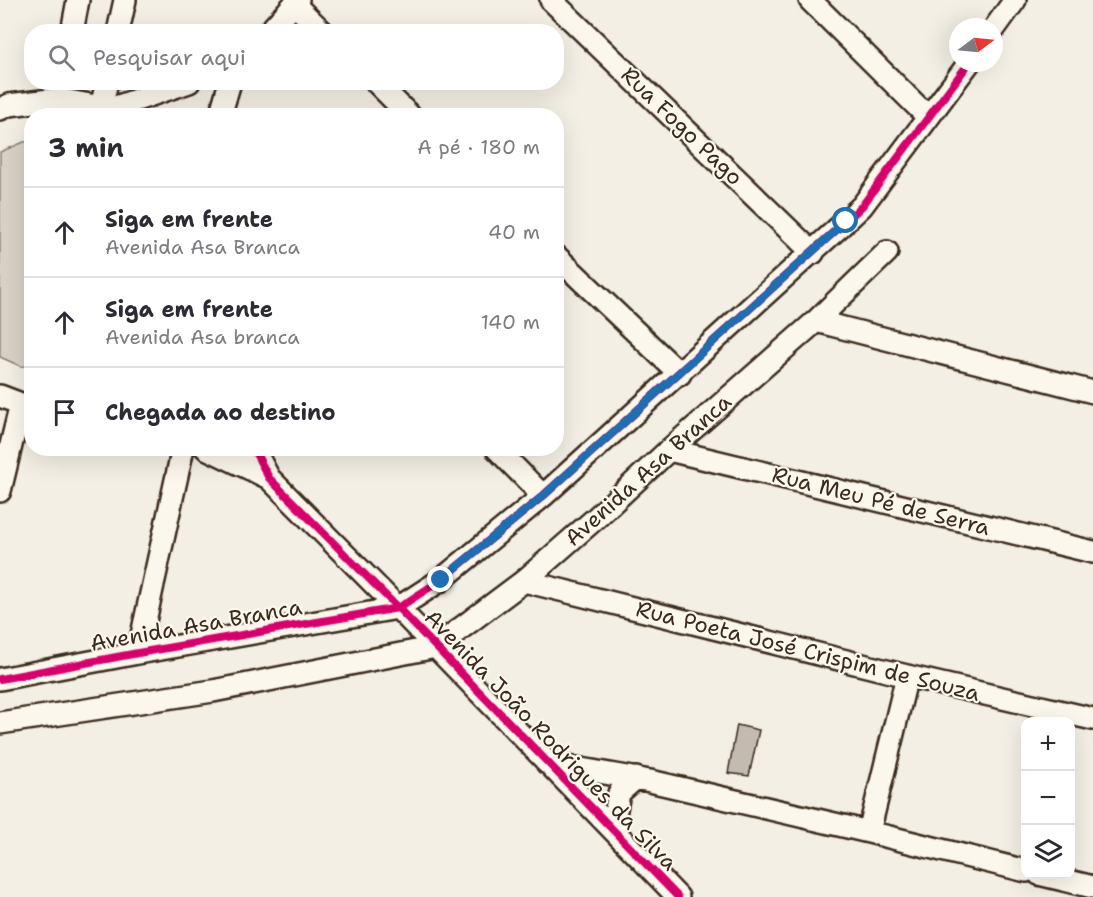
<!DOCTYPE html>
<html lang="pt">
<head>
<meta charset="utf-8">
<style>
	:root { --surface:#fff; --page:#f2f2f3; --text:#2b2b33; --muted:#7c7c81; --line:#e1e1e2 }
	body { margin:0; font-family:"Shantell Sans",sans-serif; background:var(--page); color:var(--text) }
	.controls { position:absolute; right:18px; bottom:18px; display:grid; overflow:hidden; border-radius:12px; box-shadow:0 6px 24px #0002 }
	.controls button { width:54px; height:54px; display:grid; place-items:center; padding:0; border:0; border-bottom:2px solid var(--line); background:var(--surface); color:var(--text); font:30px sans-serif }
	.compass { position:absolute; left:949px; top:18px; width:54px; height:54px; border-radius:50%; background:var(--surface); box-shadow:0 6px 24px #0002; rotate:74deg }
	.stop { position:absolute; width:18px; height:18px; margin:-14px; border:4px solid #1f6fb2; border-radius:50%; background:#fff }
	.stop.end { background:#1f6fb2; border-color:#fff; box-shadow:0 2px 6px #0008 }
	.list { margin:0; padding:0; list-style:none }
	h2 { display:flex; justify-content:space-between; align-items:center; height:78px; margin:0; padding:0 24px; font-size:26px }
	h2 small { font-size:20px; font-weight:400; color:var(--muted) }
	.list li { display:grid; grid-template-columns:39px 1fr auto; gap:18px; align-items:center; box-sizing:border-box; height:90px; padding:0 24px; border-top:2px solid var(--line) }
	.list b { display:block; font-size:22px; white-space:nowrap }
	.list p { margin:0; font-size:20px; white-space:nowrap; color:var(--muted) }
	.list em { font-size:20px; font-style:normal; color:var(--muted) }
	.icon { flex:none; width:33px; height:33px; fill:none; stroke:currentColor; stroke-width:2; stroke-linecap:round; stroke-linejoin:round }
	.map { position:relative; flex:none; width:1093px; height:897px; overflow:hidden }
	.search { position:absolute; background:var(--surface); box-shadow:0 6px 24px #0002; left:24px; top:24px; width:540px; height:66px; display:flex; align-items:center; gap:15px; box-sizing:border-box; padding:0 21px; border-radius:24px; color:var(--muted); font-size:22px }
	.panel { position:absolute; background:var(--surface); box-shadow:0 6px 24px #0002; left:24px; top:108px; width:540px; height:348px; border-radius:24px }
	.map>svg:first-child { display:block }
	.green { fill:#d8d1c6; stroke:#8a7e72; stroke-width:1.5 }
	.building { fill:#c3bbb0; stroke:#3b2a1e; stroke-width:1.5 }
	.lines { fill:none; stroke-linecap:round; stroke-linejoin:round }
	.street-casing { stroke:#3b2a1e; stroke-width:26 }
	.street { stroke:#fbf7ec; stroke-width:21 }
	.cycleway-casing { stroke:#fbf7ec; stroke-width:11 }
	.cycleway { stroke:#d6006c; stroke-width:8 }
	.route { stroke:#1f6fb2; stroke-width:8 }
	.labels { text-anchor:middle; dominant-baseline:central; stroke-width:4.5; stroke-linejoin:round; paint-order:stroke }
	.street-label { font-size:22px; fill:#3b2a1e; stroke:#fbf7ec }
</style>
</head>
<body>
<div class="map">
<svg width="1093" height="897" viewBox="0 0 1093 897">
	<rect width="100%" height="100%" fill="#f3efe4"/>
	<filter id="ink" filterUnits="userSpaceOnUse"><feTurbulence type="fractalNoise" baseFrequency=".0167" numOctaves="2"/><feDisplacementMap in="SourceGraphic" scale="12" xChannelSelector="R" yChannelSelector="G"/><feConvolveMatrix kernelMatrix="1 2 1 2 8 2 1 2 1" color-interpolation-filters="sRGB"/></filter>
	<g filter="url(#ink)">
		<path class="green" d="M 31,141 L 32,141 L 31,367 L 20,366 L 0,357 L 0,152 L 24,142 Z"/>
		<path class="building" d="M 737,725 L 759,730 L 749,776 L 728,773 Z"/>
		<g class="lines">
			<g class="street-casing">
				<path id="street" d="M 551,0 L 813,253
					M 810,0 L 928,117
					M 295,5 L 323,32
					M 994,29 L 1015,0
					M 72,32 L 78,0
					M 118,32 L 125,0
					M 269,32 L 298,0
					M 376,82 L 410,116
					M 101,107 L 107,82
					M 0,109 L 9,105 L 58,99 L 101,107 L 118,116
					M 107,110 L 189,82
					M 220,116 L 230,82
					M 556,256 L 680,374
					M 816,321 L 1093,392
					M 0,396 L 21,404 L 32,406
					M 206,448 L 269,478
					M 253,448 L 269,478 L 398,608 L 678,897
					M 496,448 L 543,496
					M 669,450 L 1093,552
					M 0,491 L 21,404
					M 524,581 L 907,676 L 1093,719
					M 138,653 L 183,448
					M 0,679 L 138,653 L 398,608 L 441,580 L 543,496 L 846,221 L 862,206 L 969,63
					M 0,723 L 213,691 L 436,647 L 524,581 L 596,518 L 669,450 L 816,321 L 887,252
					M 547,763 L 650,781 L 869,832 L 1026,871
					M 869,832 L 907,676
					M 618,835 L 615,815 L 619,793 L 636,778
					M 1039,874 L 1093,887"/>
			</g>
			<use href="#street" class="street"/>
			<g class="cycleway-casing">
				<path id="cycleway" d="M 253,448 L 269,478 L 398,608 L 678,897
					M 0,679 L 138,653 L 398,608 L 441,580 L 543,496 L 846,221 L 862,206 L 969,63"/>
			</g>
			<use href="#cycleway" class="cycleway"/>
		</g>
	</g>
	<g class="lines" filter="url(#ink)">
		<path class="route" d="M 441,580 L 543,496 L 846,221"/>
	</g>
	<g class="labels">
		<g class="street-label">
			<text transform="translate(682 126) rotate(44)">Rua Fogo Pago</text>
			<text transform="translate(648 470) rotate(-42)">Avenida Asa Branca</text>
			<text transform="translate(881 501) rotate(14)">Rua Meu Pé de Serra</text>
			<text transform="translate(196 625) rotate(-10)">Avenida Asa Branca</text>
			<text transform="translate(808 651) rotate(14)">Rua Poeta José Crispim de Souza</text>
			<text transform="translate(551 740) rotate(46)">Avenida João Rodrigues da Silva</text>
		</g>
	</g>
</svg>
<div class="controls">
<button>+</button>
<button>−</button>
<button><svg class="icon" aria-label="layers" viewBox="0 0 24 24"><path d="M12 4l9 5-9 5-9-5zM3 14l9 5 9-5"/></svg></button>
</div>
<svg class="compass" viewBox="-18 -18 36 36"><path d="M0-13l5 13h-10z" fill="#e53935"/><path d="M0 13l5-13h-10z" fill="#7c7c81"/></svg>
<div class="stop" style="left:846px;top:221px"></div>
<div class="stop end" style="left:441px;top:580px"></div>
<div class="search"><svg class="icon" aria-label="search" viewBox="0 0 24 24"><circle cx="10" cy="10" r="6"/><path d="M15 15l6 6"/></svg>Pesquisar aqui</div>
<section class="panel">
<h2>3 min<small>A pé · 180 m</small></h2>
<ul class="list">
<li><svg class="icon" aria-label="ahead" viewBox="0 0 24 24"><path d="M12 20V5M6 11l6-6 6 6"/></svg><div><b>Siga em frente</b><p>Avenida Asa Branca</p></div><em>40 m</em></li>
<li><svg class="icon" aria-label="ahead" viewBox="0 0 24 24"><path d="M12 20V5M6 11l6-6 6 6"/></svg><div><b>Siga em frente</b><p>Avenida Asa branca</p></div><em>140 m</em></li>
<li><svg class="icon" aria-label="arrive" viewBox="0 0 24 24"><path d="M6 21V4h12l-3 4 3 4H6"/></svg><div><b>Chegada ao destino</b></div></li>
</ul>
</section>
</div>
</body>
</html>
